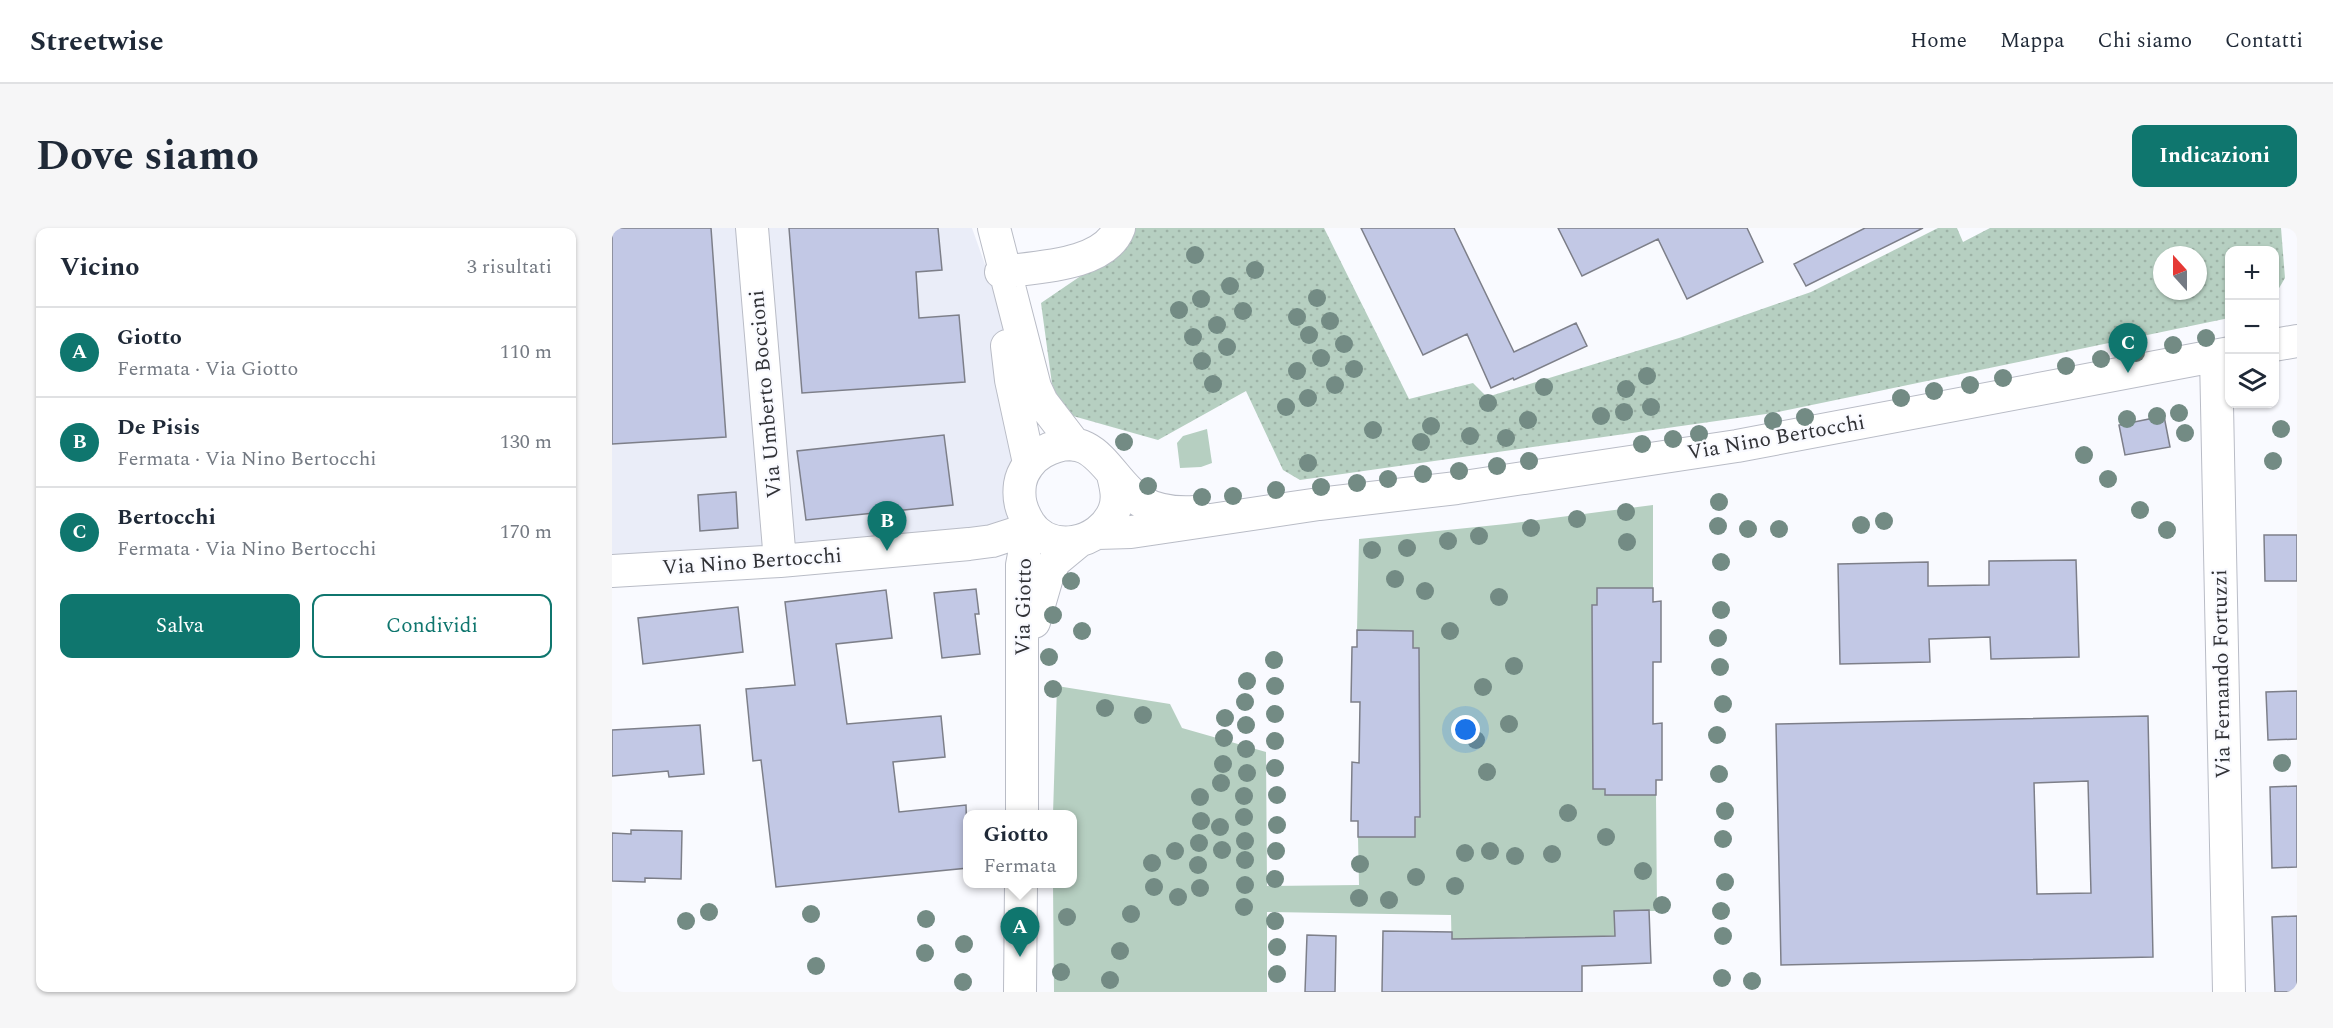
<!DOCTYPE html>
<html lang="it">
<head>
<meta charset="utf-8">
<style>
	:root { --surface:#fff; --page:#f6f6f7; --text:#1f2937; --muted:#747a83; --line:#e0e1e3; --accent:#0f766e }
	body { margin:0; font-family:Spectral,serif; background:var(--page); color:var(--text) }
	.controls { position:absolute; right:18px; top:18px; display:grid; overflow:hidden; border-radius:12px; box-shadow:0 2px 4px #0004 }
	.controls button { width:54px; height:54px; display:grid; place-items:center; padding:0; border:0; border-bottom:2px solid var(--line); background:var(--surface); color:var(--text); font:30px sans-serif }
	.compass { position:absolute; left:1541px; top:18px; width:54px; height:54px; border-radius:50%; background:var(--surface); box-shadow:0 2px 4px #0004; rotate:339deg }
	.you { position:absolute; left:854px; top:502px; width:21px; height:21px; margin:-15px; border:4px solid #fff; border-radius:50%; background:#1a73e8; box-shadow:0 0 0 9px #1a73e833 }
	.badge { display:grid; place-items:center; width:39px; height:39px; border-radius:50%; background:var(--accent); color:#fff; font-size:20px; font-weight:700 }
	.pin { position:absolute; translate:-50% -50px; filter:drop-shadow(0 2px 3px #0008) }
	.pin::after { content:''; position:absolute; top:32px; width:21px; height:18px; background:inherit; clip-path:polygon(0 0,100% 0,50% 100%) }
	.popup { position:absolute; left:351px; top:582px; width:114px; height:78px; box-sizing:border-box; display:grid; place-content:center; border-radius:12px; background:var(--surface); filter:drop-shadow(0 2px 4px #0005); font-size:20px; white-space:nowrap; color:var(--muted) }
	.popup b { font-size:22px; color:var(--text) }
	.popup::after { content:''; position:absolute; left:50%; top:100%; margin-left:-12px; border:12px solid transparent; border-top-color:var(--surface) }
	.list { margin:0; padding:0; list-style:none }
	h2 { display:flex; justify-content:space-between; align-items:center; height:78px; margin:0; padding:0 24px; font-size:26px }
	h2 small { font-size:20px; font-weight:400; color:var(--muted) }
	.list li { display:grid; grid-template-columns:39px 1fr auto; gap:18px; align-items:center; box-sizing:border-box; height:90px; padding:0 24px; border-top:2px solid var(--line) }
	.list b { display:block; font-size:22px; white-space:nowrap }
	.list p { margin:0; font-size:20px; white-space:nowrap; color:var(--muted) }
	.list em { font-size:20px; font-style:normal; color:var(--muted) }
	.actions { display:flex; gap:12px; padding:18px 24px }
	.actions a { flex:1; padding:14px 0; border:2px solid var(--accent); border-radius:12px; text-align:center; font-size:21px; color:var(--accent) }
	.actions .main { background:var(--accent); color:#fff }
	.icon { flex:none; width:33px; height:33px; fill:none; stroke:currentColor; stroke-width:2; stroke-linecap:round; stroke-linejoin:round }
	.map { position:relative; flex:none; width:1685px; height:764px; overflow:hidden; border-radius:12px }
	header { display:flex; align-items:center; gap:36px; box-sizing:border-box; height:84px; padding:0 30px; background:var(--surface); border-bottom:2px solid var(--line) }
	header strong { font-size:28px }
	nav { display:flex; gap:33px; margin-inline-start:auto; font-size:21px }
	.intro { display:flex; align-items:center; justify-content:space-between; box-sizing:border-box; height:144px; padding:0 36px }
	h1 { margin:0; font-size:42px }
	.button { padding:15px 27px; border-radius:12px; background:var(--accent); color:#fff; font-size:21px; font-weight:700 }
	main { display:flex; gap:36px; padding:0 36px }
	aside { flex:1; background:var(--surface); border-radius:12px; box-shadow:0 2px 4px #0004 }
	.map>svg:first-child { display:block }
	.built { fill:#eaedf8 }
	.green { fill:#b6cfc1 }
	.park { fill:url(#park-dots); fill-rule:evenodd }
	.building { fill:#c2c8e5; stroke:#7d7f89; stroke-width:1.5; fill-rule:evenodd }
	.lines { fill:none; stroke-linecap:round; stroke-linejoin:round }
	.minor-casing { stroke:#b9bcc6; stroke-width:34 }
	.minor { stroke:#fff; stroke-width:32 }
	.tree { fill:#738b84 }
	.labels { text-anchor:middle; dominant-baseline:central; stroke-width:4.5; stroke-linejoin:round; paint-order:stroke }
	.street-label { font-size:21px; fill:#313236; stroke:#f9faff }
</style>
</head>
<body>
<header>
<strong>Streetwise</strong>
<nav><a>Home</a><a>Mappa</a><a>Chi siamo</a><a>Contatti</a></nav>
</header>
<div class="intro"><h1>Dove siamo</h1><a class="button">Indicazioni</a></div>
<main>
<aside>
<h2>Vicino<small>3 risultati</small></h2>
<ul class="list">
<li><span class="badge">A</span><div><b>Giotto</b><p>Fermata · Via Giotto</p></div><em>110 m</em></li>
<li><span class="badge">B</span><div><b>De Pisis</b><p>Fermata · Via Nino Bertocchi</p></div><em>130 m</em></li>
<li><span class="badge">C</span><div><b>Bertocchi</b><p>Fermata · Via Nino Bertocchi</p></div><em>170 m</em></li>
</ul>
<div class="actions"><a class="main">Salva</a><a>Condividi</a></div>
</aside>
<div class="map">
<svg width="1685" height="764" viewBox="0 0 1685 764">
	<defs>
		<pattern id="park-dots" width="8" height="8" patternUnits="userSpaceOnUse" patternTransform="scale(1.5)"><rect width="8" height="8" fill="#b6cfc1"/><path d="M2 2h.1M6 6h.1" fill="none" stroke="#9db2a6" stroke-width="1.8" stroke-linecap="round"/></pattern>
	</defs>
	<rect width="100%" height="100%" fill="#f9faff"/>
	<path class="built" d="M 0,0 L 360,0 L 414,152 L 395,299 L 0,350 Z"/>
	<path class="green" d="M 595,201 L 600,235 L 589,239 L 568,240 L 565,215 L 571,208 Z
		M 1041,277 L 1041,360 L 985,360 L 985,377 L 980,378 L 980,457 L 993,566 L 1044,567 L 1045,683 L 1002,683 L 1003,709 L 871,711 L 840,735 L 839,687 L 655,684 L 655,764 L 442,764 L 441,656 L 460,656 L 460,586 L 441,586 L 445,458 L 558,476 L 570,500 L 654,524 L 655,658 L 747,657 L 746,609 L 808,589 C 809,533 806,477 807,421 L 745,402 L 747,311 L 894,296 Z"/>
	<path class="park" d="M 524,0 L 712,0 L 797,171 L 861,155 L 875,169 L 1067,110 L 1199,64 L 1326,0 L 1345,0 L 1351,14 L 1378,0 L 1669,0 L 1673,50 L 1663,67 L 1662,22 L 1618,22 L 1617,90 L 1161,185 L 688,252 L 671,242 L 634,163 L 546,212 L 461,188 L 447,172 L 440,156 L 429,75 L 479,41 ZM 1550,27 L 1586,27 L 1586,63 L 1550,63 Z"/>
	<path class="building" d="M 0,0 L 99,0 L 114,209 L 0,216 Z
		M 177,0 L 326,0 L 330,42 L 304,44 L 307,90 L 347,87 L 353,154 L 190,165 Z
		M 749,0 L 842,0 L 902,124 L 964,95 L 975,118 L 902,152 L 901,150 L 879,160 L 855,106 L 811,127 Z
		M 946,0 L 1135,0 L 1151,34 L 1075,71 L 1046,11 L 970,48 Z
		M 1253,0 L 1311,0 L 1194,58 L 1182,36 Z
		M 1552,188 L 1558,219 L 1513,227 L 1507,197 Z
		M 332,207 L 341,277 L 194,292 L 185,223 Z
		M 124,264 L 126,300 L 88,303 L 86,267 Z
		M 1652,307 L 1685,307 L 1685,353 L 1653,353 Z
		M 1464,332 L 1467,429 L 1379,431 L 1378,409 L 1317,411 L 1318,434 L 1228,436 L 1226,336 L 1316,334 L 1316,358 L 1377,357 L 1377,333 Z
		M 985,360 L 1041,360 L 1041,374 L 1049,373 L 1049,434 L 1041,434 L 1041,496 L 1050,495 L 1050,552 L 1044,552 L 1044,567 L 993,567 L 993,561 L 981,561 L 980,377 L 985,377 Z
		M 364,361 L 367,386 L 363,386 L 368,426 L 330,430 L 322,365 Z
		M 274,362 L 280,410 L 224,416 L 235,496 L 329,488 L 333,529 L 281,534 L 287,584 L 354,577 L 356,640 L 164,659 L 149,532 L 141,533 L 134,461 L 183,457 L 173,374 Z
		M 126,379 L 131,424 L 31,436 L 26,390 Z
		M 745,402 L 801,403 L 801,420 L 807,420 L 808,589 L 803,589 L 803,609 L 746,609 L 746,593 L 739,593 L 740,534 L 747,535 L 748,474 L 739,474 L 740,419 L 745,419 Z
		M 1685,463 L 1685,511 L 1656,512 L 1654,464 Z
		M 1536,488 L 1541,729 L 1169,737 L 1164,496 ZM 1476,553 L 1479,665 L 1425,666 L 1422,555 Z
		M 88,497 L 92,546 L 57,549 L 56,543 L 0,548 L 0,502 Z
		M 1685,558 L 1685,639 L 1660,640 L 1658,559 Z
		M 19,602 L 70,603 L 69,651 L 33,650 L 33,654 L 0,653 L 0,605 L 19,606 Z
		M 1037,682 L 1039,735 L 970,738 L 970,764 L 770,764 L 771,703 L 840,704 L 840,711 L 1003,708 L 1002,683 Z
		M 1685,688 L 1685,764 L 1663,764 L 1660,689 Z
		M 695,707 L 724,708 L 723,764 L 693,764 Z"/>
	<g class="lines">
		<g class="minor-casing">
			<path id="minor" d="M 140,0 L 168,333
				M 382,0 L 423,159 L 430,174 L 463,217
				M 389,44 C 424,39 493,38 507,0
				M 1662,117 L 1685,113
				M 395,118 L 399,152 L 417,235
				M 1604,128 L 1617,764
				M 501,247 C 504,259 507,271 502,283 C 488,317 438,327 417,295 C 409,282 406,271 408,256 C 410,243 420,230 431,224 C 484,195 496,253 530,274 C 545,283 566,285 583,284
				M 485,305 L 519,304 L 707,276 L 845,260 L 1125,218 L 1618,125
				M 0,343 L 168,333 L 357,316 L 380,313 L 420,300
				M 422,394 L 436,346 L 443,333 L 466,314
				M 410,586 L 410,337 L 414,316 L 420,300
				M 408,764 L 409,656"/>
		</g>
		<use href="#minor" class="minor"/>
	</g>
	<g class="tree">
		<circle cx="583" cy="27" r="9"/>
		<circle cx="643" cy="42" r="9"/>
		<circle cx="618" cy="58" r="9"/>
		<circle cx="705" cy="70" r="9"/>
		<circle cx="589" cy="71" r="9"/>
		<circle cx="567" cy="82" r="9"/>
		<circle cx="631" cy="83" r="9"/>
		<circle cx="685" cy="89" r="9"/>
		<circle cx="718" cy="93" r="9"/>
		<circle cx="605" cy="97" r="9"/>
		<circle cx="697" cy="107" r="9"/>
		<circle cx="581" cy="109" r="9"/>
		<circle cx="1594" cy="110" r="9"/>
		<circle cx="732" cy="116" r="9"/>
		<circle cx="1561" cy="117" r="9"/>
		<circle cx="615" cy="119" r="9"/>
		<circle cx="1524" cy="125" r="9"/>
		<circle cx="709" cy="130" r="9"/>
		<circle cx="1489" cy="131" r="9"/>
		<circle cx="590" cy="133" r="9"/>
		<circle cx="1454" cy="138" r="9"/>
		<circle cx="742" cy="141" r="9"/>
		<circle cx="685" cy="143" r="9"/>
		<circle cx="1035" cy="148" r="9"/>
		<circle cx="1391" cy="150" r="9"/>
		<circle cx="601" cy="156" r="9"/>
		<circle cx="723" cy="157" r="9"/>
		<circle cx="1358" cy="157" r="9"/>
		<circle cx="932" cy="159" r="9"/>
		<circle cx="1014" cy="161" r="9"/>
		<circle cx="1322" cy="163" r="9"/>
		<circle cx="696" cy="170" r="9"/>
		<circle cx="1289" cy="170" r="9"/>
		<circle cx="876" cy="175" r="9"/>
		<circle cx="674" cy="179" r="9"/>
		<circle cx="1039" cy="179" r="9"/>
		<circle cx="1012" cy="184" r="9"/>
		<circle cx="1567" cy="185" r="9"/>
		<circle cx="989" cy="188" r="9"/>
		<circle cx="1545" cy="188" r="9"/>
		<circle cx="1193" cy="189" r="9"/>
		<circle cx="1515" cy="191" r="9"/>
		<circle cx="916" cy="192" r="9"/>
		<circle cx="1161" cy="193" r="9"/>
		<circle cx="819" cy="198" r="9"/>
		<circle cx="1669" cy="201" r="9"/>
		<circle cx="761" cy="202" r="9"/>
		<circle cx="1573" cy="205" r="9"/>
		<circle cx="1087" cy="206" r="9"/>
		<circle cx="858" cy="208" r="9"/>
		<circle cx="894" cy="210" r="9"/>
		<circle cx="1061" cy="211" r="9"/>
		<circle cx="512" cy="214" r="9"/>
		<circle cx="809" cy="214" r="9"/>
		<circle cx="1030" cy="216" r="9"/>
		<circle cx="1472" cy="227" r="9"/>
		<circle cx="917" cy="233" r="9"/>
		<circle cx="1661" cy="233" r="9"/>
		<circle cx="696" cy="235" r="9"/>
		<circle cx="885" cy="238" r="9"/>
		<circle cx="847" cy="243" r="9"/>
		<circle cx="811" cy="246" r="9"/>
		<circle cx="776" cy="251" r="9"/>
		<circle cx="1496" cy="251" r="9"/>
		<circle cx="745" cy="255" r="9"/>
		<circle cx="536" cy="258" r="9"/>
		<circle cx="709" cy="259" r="9"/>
		<circle cx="664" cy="262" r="9"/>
		<circle cx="621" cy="268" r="9"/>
		<circle cx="590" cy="269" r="9"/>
		<circle cx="1107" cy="274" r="9"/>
		<circle cx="1528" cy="282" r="9"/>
		<circle cx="1014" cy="284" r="9"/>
		<circle cx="965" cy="291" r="9"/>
		<circle cx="1272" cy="293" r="9"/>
		<circle cx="1249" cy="297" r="9"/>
		<circle cx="1106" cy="298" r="9"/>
		<circle cx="919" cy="300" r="9"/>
		<circle cx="1136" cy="301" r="9"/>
		<circle cx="1167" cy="301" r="9"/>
		<circle cx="1555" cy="302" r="9"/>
		<circle cx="867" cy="308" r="9"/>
		<circle cx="836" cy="313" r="9"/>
		<circle cx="1015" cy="314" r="9"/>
		<circle cx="795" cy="320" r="9"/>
		<circle cx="760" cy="322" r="9"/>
		<circle cx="1109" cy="334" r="9"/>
		<circle cx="783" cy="351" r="9"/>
		<circle cx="459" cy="353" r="9"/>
		<circle cx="813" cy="363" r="9"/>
		<circle cx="887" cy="369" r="9"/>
		<circle cx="1109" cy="382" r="9"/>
		<circle cx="441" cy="387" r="9"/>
		<circle cx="470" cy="403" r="9"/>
		<circle cx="838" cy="403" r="9"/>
		<circle cx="1106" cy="410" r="9"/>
		<circle cx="437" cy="429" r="9"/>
		<circle cx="662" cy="432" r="9"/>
		<circle cx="902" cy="438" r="9"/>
		<circle cx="1108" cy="439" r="9"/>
		<circle cx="635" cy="453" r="9"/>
		<circle cx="663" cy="458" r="9"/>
		<circle cx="871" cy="459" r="9"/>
		<circle cx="441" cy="461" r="9"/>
		<circle cx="633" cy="474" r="9"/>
		<circle cx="1111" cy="476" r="9"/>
		<circle cx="493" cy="480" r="9"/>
		<circle cx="663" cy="486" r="9"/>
		<circle cx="531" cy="487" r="9"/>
		<circle cx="613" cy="490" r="9"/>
		<circle cx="897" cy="496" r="9"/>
		<circle cx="634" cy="497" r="9"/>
		<circle cx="1105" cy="507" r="9"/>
		<circle cx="612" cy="510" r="9"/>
		<circle cx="864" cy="512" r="9"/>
		<circle cx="663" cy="513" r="9"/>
		<circle cx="634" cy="521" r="9"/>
		<circle cx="1670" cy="535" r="9"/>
		<circle cx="611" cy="536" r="9"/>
		<circle cx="663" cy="540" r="9"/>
		<circle cx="875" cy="544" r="9"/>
		<circle cx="635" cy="545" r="9"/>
		<circle cx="1107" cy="546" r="9"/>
		<circle cx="609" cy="555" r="9"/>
		<circle cx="665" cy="567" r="9"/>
		<circle cx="632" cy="568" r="9"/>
		<circle cx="588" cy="569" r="9"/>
		<circle cx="1113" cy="583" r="9"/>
		<circle cx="956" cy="585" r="9"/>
		<circle cx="632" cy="589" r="9"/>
		<circle cx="589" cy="593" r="9"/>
		<circle cx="665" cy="597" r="9"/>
		<circle cx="608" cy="599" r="9"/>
		<circle cx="994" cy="609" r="9"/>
		<circle cx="1111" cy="611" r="9"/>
		<circle cx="633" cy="613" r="9"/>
		<circle cx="587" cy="615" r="9"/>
		<circle cx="610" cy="622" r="9"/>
		<circle cx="563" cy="623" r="9"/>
		<circle cx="664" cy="623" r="9"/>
		<circle cx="878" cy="623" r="9"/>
		<circle cx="853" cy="625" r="9"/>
		<circle cx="940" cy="626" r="9"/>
		<circle cx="903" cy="628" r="9"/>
		<circle cx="633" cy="632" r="9"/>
		<circle cx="540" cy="635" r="9"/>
		<circle cx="748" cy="636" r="9"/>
		<circle cx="586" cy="637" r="9"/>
		<circle cx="1031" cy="643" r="9"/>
		<circle cx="804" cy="649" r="9"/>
		<circle cx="663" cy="651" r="9"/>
		<circle cx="1113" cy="654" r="9"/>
		<circle cx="633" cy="657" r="9"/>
		<circle cx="843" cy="658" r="9"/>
		<circle cx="542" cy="659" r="9"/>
		<circle cx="588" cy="660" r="9"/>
		<circle cx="566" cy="669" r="9"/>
		<circle cx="747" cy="670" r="9"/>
		<circle cx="777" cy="672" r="9"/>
		<circle cx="1050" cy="677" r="9"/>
		<circle cx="632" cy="679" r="9"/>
		<circle cx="1109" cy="683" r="9"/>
		<circle cx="97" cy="684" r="9"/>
		<circle cx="199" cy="686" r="9"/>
		<circle cx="519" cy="686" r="9"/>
		<circle cx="455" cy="689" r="9"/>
		<circle cx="314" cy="691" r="9"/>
		<circle cx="74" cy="693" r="9"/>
		<circle cx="663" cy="693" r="9"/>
		<circle cx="1111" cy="708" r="9"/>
		<circle cx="352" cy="716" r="9"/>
		<circle cx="665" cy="719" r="9"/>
		<circle cx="508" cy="723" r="9"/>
		<circle cx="313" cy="725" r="9"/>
		<circle cx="204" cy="738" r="9"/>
		<circle cx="449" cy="744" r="9"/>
		<circle cx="665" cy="746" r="9"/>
		<circle cx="1110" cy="750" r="9"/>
		<circle cx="498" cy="752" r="9"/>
		<circle cx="1140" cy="753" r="9"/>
		<circle cx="351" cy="754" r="9"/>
	</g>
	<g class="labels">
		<g class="street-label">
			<text transform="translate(154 166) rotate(-95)">Via Umberto Boccioni</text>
			<text transform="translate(1164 210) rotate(-10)">Via Nino Bertocchi</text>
			<text transform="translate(140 334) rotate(-4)">Via Nino Bertocchi</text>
			<text transform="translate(412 379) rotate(-89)">Via Giotto</text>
			<text transform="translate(1610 446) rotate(-91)">Via Fernando Fortuzzi</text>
		</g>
	</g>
</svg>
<div class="controls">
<button>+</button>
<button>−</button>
<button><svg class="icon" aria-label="layers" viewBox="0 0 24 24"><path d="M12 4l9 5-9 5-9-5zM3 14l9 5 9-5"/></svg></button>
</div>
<svg class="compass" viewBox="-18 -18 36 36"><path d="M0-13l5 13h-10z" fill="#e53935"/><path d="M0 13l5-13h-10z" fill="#747a83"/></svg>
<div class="you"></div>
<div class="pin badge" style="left:408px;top:729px">A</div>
<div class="popup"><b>Giotto</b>Fermata</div>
<div class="pin badge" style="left:275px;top:323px">B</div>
<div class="pin badge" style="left:1516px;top:145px">C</div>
</div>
</main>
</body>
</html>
